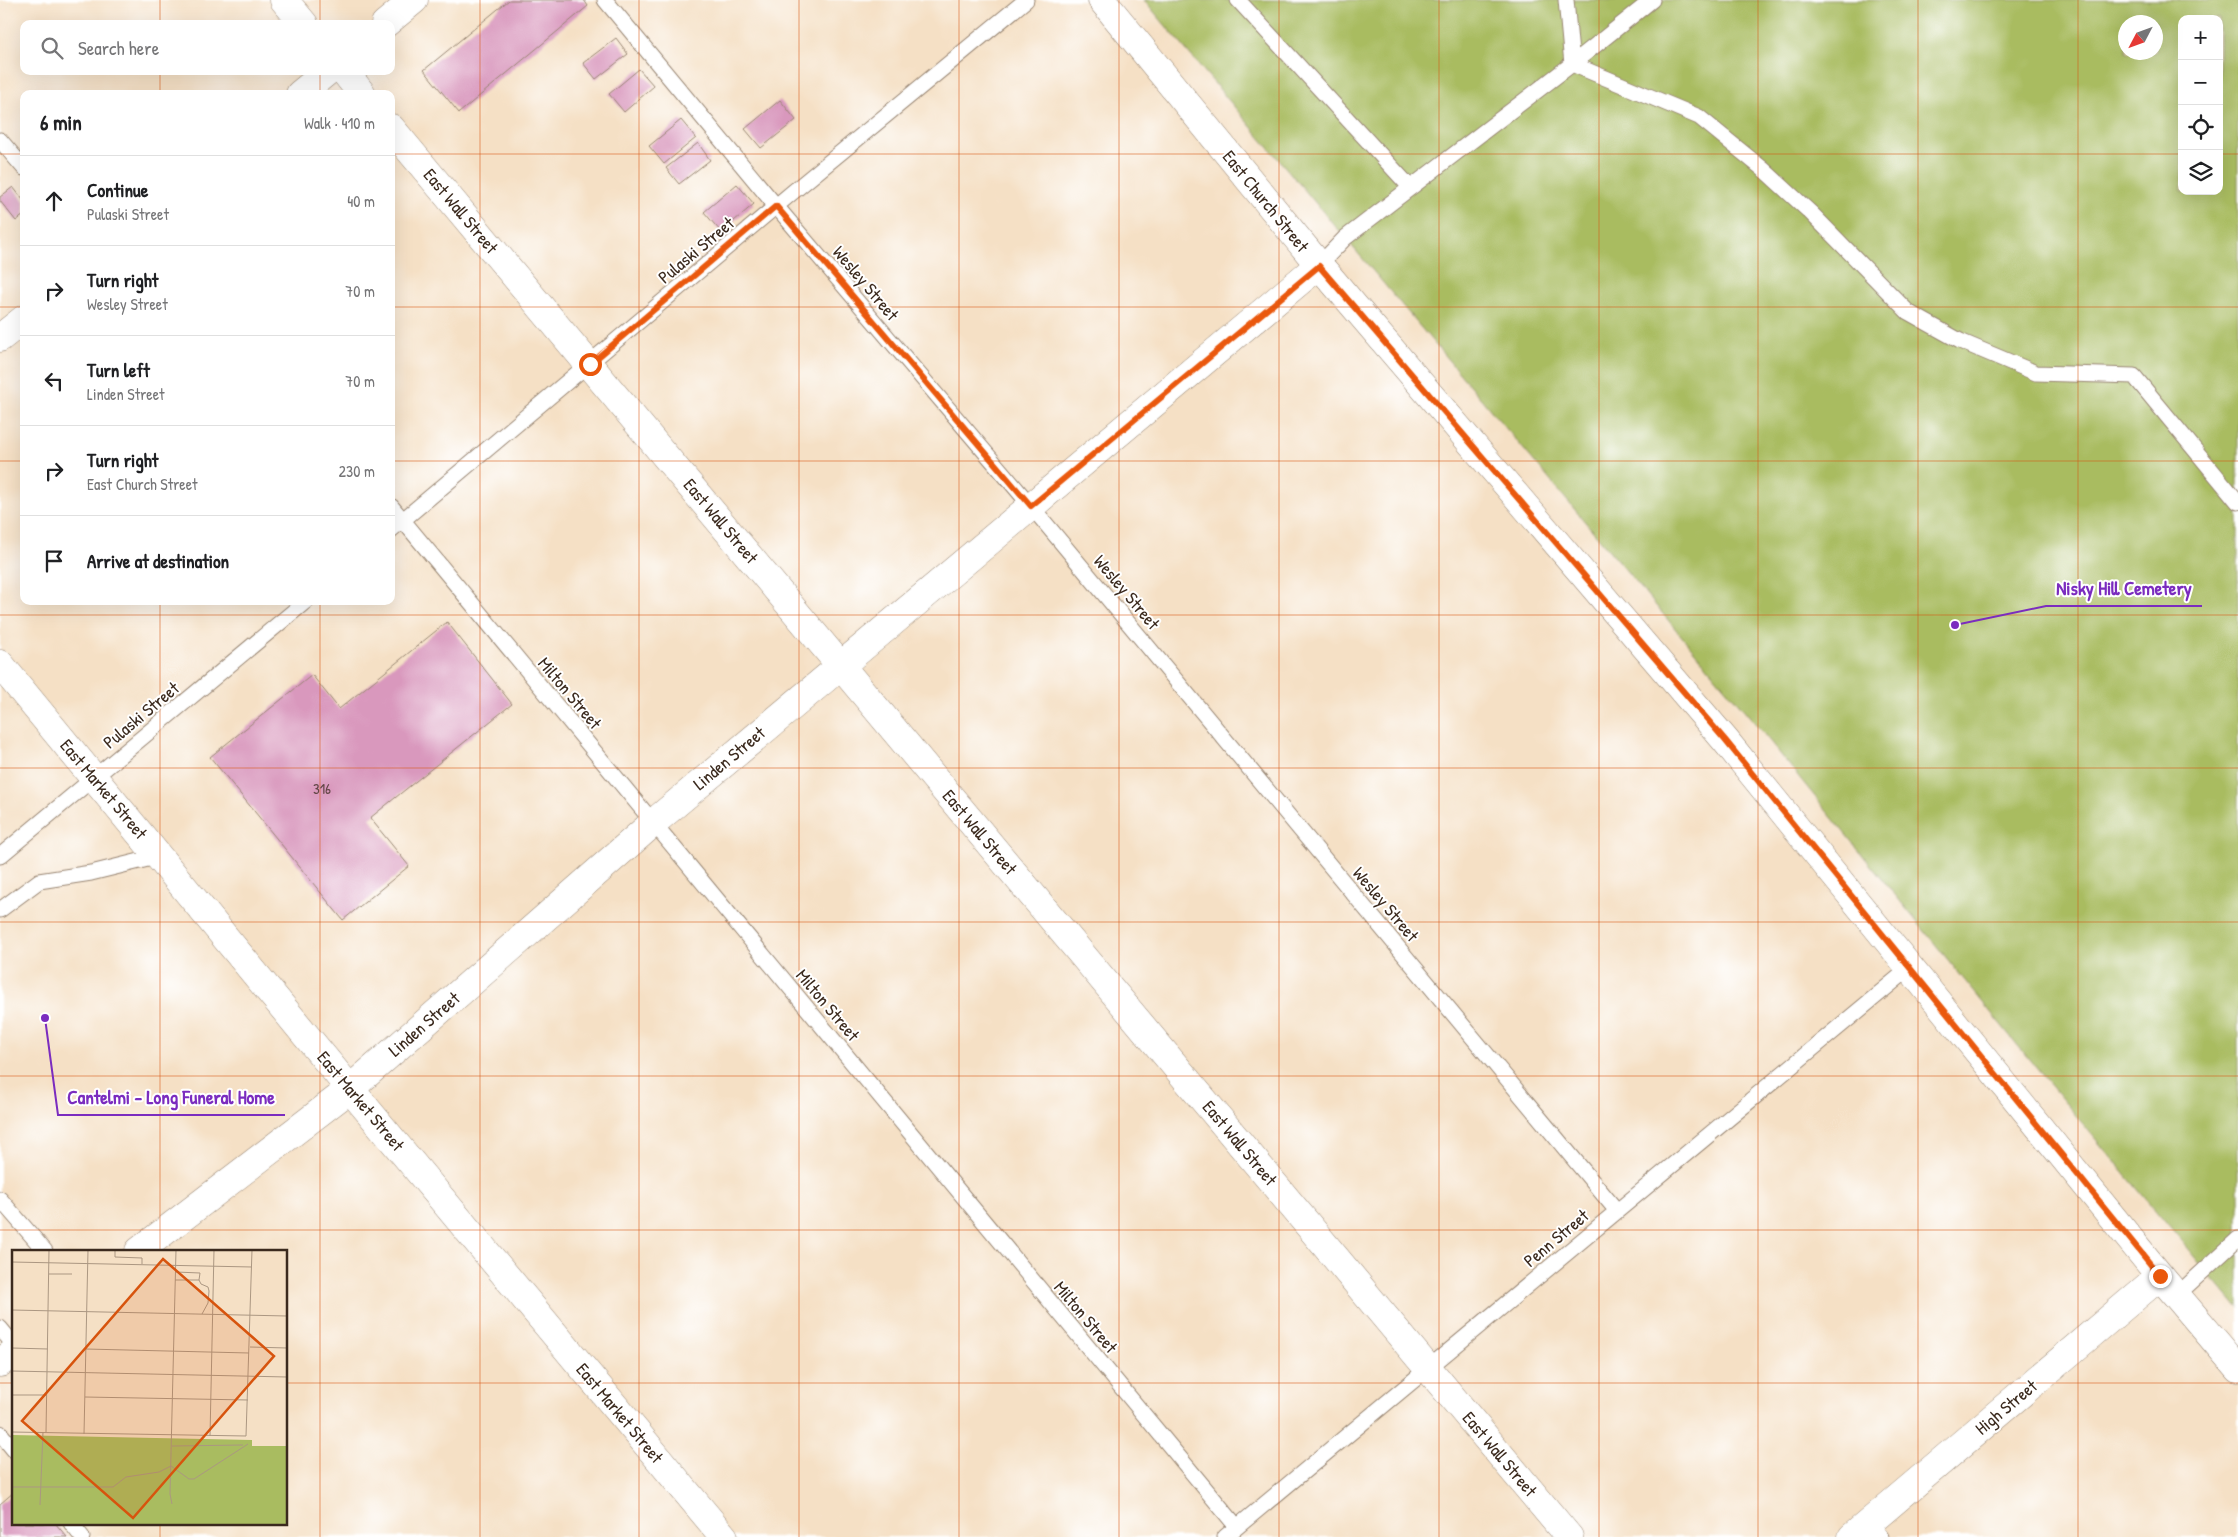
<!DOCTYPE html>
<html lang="en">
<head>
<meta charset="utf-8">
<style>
	:root { --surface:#fff; --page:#f2f2f2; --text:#202124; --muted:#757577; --line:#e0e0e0 }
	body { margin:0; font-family:"Patrick Hand",sans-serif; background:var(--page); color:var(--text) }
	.controls { position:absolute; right:15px; top:15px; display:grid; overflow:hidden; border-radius:10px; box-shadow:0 5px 20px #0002 }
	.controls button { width:45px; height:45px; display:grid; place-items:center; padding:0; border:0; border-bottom:1px solid var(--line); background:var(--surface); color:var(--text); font:25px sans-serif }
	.compass { position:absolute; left:2118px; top:15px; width:45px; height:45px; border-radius:50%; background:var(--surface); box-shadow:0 5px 20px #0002; rotate:229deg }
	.stop { position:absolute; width:15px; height:15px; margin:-11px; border:4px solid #ea580c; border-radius:50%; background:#fff }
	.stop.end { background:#ea580c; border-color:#fff; box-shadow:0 1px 5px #0008 }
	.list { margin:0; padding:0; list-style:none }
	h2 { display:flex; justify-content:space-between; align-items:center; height:65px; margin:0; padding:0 20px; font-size:21px }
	h2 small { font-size:16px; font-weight:400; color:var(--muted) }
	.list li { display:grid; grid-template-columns:32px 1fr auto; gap:15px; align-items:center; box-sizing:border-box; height:90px; padding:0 20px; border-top:1px solid var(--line) }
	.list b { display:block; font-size:19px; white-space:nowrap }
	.list p { margin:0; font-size:16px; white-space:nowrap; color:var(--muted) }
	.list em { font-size:16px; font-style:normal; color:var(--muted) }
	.icon { flex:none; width:28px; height:28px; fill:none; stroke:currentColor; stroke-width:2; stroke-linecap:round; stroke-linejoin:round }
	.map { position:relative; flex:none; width:2238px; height:1537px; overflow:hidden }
	.search { position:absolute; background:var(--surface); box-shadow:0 5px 20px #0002; left:20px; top:20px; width:375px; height:55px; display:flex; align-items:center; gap:12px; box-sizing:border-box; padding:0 18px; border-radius:10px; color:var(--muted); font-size:19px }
	.panel { position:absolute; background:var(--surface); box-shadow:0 5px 20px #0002; left:20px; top:90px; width:375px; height:515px; border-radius:10px }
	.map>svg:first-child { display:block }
	.green { fill:#a9bc60; stroke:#72733f; fill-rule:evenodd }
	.building { fill:#d998bd }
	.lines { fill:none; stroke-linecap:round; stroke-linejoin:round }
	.lane-casing { stroke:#988572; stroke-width:17 }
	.street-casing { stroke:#988572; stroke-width:29 }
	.secondary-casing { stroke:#988572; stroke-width:29 }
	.lane { stroke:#fff; stroke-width:15 }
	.street { stroke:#fff; stroke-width:28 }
	.secondary { stroke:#fff; stroke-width:28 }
	.route { stroke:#ea580c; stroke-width:6 }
	.grid { fill:none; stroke:#d7540e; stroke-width:1; stroke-opacity:0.55 }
	.labels { text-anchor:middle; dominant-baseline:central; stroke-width:4; stroke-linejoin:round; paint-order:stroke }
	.number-label { font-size:15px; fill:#624646 }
	.street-label { font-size:18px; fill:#3b2a1e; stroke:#fff }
	.inset-road { fill:none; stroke:#ab9782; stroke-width:1 }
	.view { fill:#d7540e; fill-opacity:0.15; stroke:#d7540e; stroke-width:2.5 }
	.inset-edge { fill:none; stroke:#3b2a1e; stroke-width:2.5 }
	.leader { fill:none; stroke:#7b2cbf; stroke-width:2 }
	.callout-dot { fill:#7b2cbf; stroke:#fff; stroke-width:2 }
	.callout-label { font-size:19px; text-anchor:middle; font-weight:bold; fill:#7b2cbf; stroke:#fff; stroke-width:4; stroke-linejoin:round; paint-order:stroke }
</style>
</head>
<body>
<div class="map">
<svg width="2238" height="1537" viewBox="0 0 2238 1537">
	<rect width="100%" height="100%" fill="#fff"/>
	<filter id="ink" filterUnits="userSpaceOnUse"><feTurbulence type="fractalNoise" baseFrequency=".02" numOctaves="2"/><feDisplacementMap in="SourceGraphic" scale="10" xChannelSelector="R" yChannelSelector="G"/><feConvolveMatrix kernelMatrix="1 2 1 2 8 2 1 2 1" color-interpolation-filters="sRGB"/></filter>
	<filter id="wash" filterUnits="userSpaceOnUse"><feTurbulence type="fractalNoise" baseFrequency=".0096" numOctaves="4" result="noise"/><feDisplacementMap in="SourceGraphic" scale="20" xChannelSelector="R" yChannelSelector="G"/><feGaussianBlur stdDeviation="1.12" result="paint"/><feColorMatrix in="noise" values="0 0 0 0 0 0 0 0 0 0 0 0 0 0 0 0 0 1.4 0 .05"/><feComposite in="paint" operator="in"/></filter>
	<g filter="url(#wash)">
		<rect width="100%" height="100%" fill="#f5e0c5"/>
		<path class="green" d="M 1144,0 L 2238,0 L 2238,1309 L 2037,1069 L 1750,717 ZM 2182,19 L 2219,19 L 2219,191 L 2182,191 ZM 2126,22 L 2156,22 L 2156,52 L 2126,52 Z"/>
		<g id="blocks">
			<path class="building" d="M 509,0 L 584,0 L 588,6 L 459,113 L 424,70 Z
				M 616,38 L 628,54 L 596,79 L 583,63 Z
				M 639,69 L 654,86 L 624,112 L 609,94 Z
				M 780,100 L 796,120 L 761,148 L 745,129 Z
				M 681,120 L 696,138 L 664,164 L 649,146 Z
				M 698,143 L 710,160 L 679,184 L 666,168 Z
				M 737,184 L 754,204 L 721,232 L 704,212 Z
				M 13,187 L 24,201 L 24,215 L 16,221 L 0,201 L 0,197 Z
				M 447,622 L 512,704 L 370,818 L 409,866 L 343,920 L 210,757 L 312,675 L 339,709 Z
				M 14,1492 L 14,1523 L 55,1523 L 67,1537 L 0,1537 L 0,1504 Z"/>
		</g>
	</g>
	<g filter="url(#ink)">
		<use href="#blocks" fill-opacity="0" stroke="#988572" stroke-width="1"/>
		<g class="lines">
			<g class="lane-casing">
				<path id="lane" d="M 605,0 L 776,206 L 1031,506 L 1617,1211
					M 1238,0 L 1410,187
					M 1566,0 L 1572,64 L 1699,117 L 1763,169 L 1811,213 L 1908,312 L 1960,341 L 2036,373 L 2134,376 L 2238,502
					M 0,140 L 24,168
					M 1319,265 L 1345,238 L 1572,64 L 1652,0
					M 391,506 L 1237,1527
					M 391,530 L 794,191 L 1026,0
					M 0,856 L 306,601
					M 0,910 L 39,881 L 91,873 L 160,856
					M 0,1199 L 45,1251
					M 2177,1295 L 2238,1239
					M 0,1328 L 14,1345
					M 0,1433 L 14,1450
					M 71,1523 L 82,1537
					M 1869,1523 L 1881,1537
					M 1225,1537 L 1911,967"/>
			</g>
			<g class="street-casing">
				<path id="street" d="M 284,0 L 304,24
					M 1102,0 L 1319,265
					M 385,24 L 414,0
					M 344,71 L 362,94
					M 300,94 L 328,71
					M 391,128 L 1569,1537
					M 0,338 L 24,319
					M 1852,1537 L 2160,1276"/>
			</g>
			<g class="secondary-casing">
				<path id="secondary" d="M 0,664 L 350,1089 L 724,1537
					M 139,1251 L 350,1089 L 653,823 L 1319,265 L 1725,740 L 2160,1276 L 2238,1368
					M 0,1363 L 14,1352"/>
			</g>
			<use href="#lane" class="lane"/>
			<use href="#street" class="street"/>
			<use href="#secondary" class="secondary"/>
		</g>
	</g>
	<g class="lines" filter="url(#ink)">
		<path class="route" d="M 590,364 L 776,206 L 1031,506 L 1319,266 L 1725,740 L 2160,1276"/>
	</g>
	<path class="grid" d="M 160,0 L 160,24M 320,0 L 320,24M 480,0 L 480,1537M 639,0 L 639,1537M 799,0 L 799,1537M 959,0 L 959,1537M 1119,0 L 1119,1537M 1279,0 L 1279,1537M 1439,0 L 1439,1537M 1599,0 L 1599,1537M 1758,0 L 1758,1537M 1918,0 L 1918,1537M 2078,0 L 2078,1537M 160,71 L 160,94M 320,71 L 320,94M 0,154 L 24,154M 391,154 L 2182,154M 2219,154 L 2238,154M 0,307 L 24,307M 391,307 L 2238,307M 0,461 L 24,461M 391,461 L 2238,461M 160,601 L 160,1251M 320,601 L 320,1537M 0,615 L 2238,615M 0,768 L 2238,768M 0,922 L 2238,922M 0,1076 L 2238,1076M 0,1230 L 2238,1230M 0,1383 L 14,1383M 286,1383 L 2238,1383M 160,1523 L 160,1537"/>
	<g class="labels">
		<g class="number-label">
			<text x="322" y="788">316</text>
		</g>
		<g class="street-label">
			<text transform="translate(1266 201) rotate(51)">East Church Street</text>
			<text transform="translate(461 211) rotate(50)">East Wall Street</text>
			<text transform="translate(696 250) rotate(-40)">Pulaski Street</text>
			<text transform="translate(866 283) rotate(50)">Wesley Street</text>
			<text transform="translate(721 521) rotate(50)">East Wall Street</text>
			<text transform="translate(1127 592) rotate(50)">Wesley Street</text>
			<text transform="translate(570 693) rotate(50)">Milton Street</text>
			<text transform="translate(141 715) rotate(-40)">Pulaski Street</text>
			<text transform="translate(729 758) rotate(-40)">Linden Street</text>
			<text transform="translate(104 789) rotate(50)">East Market Street</text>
			<text transform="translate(980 832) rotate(50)">East Wall Street</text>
			<text transform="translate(1386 904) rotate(50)">Wesley Street</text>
			<text transform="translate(828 1005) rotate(50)">Milton Street</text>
			<text transform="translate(424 1024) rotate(-41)">Linden Street</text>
			<text transform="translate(361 1101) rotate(50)">East Market Street</text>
			<text transform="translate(1240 1143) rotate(50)">East Wall Street</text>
			<text transform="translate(1556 1238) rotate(-40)">Penn Street</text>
			<text transform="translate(1086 1317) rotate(50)">Milton Street</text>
			<text transform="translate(2006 1407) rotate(-40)">High Street</text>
			<text transform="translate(620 1413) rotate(50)">East Market Street</text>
			<text transform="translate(1500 1454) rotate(50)">East Wall Street</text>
		</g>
	</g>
	<g transform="translate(12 1250)">
		<rect width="275" height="275" fill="#f5e0c5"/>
		<path d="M 0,185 L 240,190 L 240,196 L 275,196 L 275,275 L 0,275 Z" fill="#a9bc60"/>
		<path class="inset-road" d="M 103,0 L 103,7 L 130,8 L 130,14M 0,12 L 240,17M 37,24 L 60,24M 163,30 L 187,30 L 188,23 L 164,22M 187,30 L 189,34 L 196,37 L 197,41 L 196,53 L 190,64M 0,60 L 275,66M 238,97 L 275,98M 0,98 L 36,99M 74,99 L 237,103M 0,121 L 275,127M 0,145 L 34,145M 73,147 L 236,150M 0,182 L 234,186 L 240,0M 34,182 L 37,0M 72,184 L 76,0M 198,186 L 202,0M 160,196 L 231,195M 0,237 L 101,237 L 114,227 L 147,222 L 159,216 L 177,229 L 182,229 L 236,194M 160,254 L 158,244 L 164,0M 28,255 L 31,182"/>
		<path class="view" d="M 151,9 L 262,106 L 121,268 L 10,171 Z"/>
		<rect width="275" height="275" class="inset-edge"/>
	</g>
	<path class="leader" d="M1955 625L2046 606H2202M45 1018L58 1115H285"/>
	<g class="callout-dot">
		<circle cx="1955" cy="625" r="5"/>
		<circle cx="45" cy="1018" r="5"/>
	</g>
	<g class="callout-label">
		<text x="2124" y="595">Nisky Hill Cemetery</text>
		<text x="171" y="1104">Cantelmi - Long Funeral Home</text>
	</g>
</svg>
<div class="controls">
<button>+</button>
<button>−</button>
<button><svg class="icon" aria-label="locate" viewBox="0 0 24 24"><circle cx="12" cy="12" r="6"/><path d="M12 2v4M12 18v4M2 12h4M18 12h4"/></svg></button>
<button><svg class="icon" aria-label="layers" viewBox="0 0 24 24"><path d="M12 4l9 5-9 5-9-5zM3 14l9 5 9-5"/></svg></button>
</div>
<svg class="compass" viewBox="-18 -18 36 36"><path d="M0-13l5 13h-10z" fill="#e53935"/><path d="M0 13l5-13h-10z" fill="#757577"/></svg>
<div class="stop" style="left:590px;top:364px"></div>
<div class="stop end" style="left:2160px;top:1276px"></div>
<div class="search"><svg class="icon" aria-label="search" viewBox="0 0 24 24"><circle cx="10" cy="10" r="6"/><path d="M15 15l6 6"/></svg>Search here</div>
<section class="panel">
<h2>6 min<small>Walk · 410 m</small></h2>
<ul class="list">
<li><svg class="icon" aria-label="ahead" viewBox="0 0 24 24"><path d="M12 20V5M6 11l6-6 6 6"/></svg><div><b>Continue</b><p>Pulaski Street</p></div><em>40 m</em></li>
<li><svg class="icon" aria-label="right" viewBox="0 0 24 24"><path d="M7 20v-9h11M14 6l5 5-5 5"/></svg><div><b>Turn right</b><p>Wesley Street</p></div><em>70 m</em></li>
<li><svg class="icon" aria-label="left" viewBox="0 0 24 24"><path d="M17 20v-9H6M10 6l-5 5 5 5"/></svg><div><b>Turn left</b><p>Linden Street</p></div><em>70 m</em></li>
<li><svg class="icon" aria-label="right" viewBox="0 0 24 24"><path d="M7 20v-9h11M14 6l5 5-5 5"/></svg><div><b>Turn right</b><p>East Church Street</p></div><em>230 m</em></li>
<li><svg class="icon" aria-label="arrive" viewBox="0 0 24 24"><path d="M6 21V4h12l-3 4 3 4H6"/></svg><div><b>Arrive at destination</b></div></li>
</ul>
</section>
</div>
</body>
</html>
